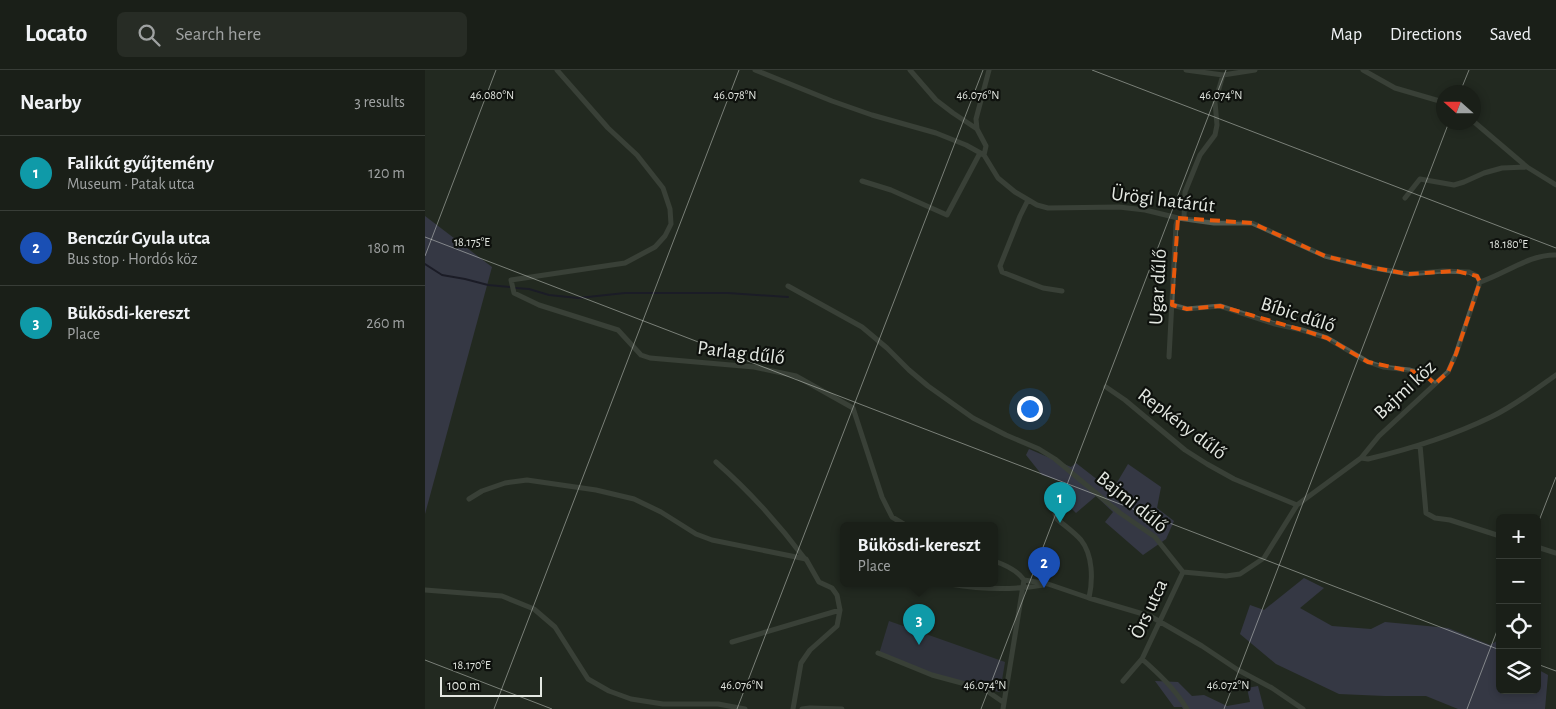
<!DOCTYPE html>
<html lang="en">
<head>
<meta charset="utf-8">
<style>
	:root { --surface:#1a1f18; --page:#272c25; --text:#f1f3f6; --muted:#9fa2a2; --line:#383d37; --accent:#b1adfa }
	body { margin:0; font-family:"Alegreya Sans",sans-serif; background:var(--page); color:var(--text) }
	.controls { position:absolute; right:15px; bottom:15px; display:grid; overflow:hidden; border-radius:8px; box-shadow:0 2px 8px #0003 }
	.controls button { width:45px; height:45px; display:grid; place-items:center; padding:0; border:0; border-bottom:1px solid var(--line); background:var(--surface); color:var(--text); font:25px sans-serif }
	.compass { position:absolute; left:1011px; top:15px; width:45px; height:45px; border-radius:50%; background:var(--surface); box-shadow:0 2px 8px #0003; rotate:291deg }
	.scale { position:absolute; left:15px; bottom:12px; width:102px; box-sizing:border-box; padding-left:5px; border:2px solid #e4e8e2; border-top:0; font-size:14px; line-height:18px; white-space:nowrap; color:#e4e8e2; -webkit-text-stroke:4px #0e110d; paint-order:stroke }
	.you { position:absolute; left:604px; top:338px; width:18px; height:18px; margin:-12px; border:4px solid #fff; border-radius:50%; background:#1a73e8; box-shadow:0 0 0 8px #1a73e833 }
	.badge { display:grid; place-items:center; width:32px; height:32px; border-radius:50%; background:var(--accent); color:#fff; font-size:16px; font-weight:700 }
	.pin { position:absolute; translate:-50% -41px; filter:drop-shadow(0 1px 2px #0008) }
	.pin::after { content:''; position:absolute; top:26px; width:18px; height:15px; background:inherit; clip-path:polygon(0 0,100% 0,50% 100%) }
	.popup { position:absolute; left:415px; top:452px; width:158px; height:65px; box-sizing:border-box; display:grid; place-content:center; border-radius:8px; background:var(--surface); filter:drop-shadow(0 1px 4px #0005); font-size:16px; white-space:nowrap; color:var(--muted) }
	.popup b { font-size:19px; color:var(--text) }
	.popup::after { content:''; position:absolute; left:50%; top:100%; margin-left:-10px; border:10px solid transparent; border-top-color:var(--surface) }
	.list { margin:0; padding:0; list-style:none }
	h2 { display:flex; justify-content:space-between; align-items:center; height:65px; margin:0; padding:0 20px; font-size:21px }
	h2 small { font-size:16px; font-weight:400; color:var(--muted) }
	.list li { display:grid; grid-template-columns:32px 1fr auto; gap:15px; align-items:center; box-sizing:border-box; height:75px; padding:0 20px; border-top:1px solid var(--line) }
	.list b { display:block; font-size:19px; white-space:nowrap }
	.list p { margin:0; font-size:16px; white-space:nowrap; color:var(--muted) }
	.list em { font-size:16px; font-style:normal; color:var(--muted) }
	.icon { flex:none; width:28px; height:28px; fill:none; stroke:currentColor; stroke-width:2; stroke-linecap:round; stroke-linejoin:round }
	.map { position:relative; flex:none; width:1131px; height:639px; overflow:hidden }
	header { display:flex; align-items:center; gap:30px; box-sizing:border-box; height:70px; padding:0 25px; background:var(--surface); border-bottom:1px solid var(--line) }
	header strong { font-size:24px }
	nav { display:flex; gap:28px; margin-inline-start:auto; font-size:18px }
	.search { width:350px; height:45px; background:var(--page); display:flex; align-items:center; gap:12px; box-sizing:border-box; padding:0 18px; border-radius:8px; color:var(--muted); font-size:19px }
	main { display:flex }
	aside { flex:1; background:var(--surface) }
	.map>svg:first-child { display:block }
	.green { fill:#413f5e }
	.forest { fill:#4c4970 }
	.lines { fill:none; stroke-linecap:round; stroke-linejoin:round }
	.stream { stroke:#120c2d; stroke-width:2 }
	.minor { stroke:#545c52; stroke-width:5 }
	.marked { fill:none; stroke:#e8590c; stroke-width:4; stroke-dasharray:10 6; stroke-linejoin:round }
	.ticks { fill:none; stroke:#e4e8e2; stroke-width:1; stroke-opacity:0.45 }
	.labels { text-anchor:middle; dominant-baseline:central; stroke-width:4.5; stroke-linejoin:round; paint-order:stroke }
	.street-label { font-size:20px; fill:#e4e8e2; stroke:#0e110d }
	.ticks-label { font-size:12px; text-anchor:middle; fill:#e4e8e2; stroke:#0e110d; stroke-width:4.5; stroke-linejoin:round; paint-order:stroke }
</style>
</head>
<body>
<header>
<strong>Locato</strong>
<div class="search"><svg class="icon" aria-label="search" viewBox="0 0 24 24"><circle cx="10" cy="10" r="6"/><path d="M15 15l6 6"/></svg>Search here</div>
<nav><a>Map</a><a>Directions</a><a>Saved</a></nav>
</header>
<main>
<aside>
<h2>Nearby<small>3 results</small></h2>
<ul class="list">
<li><span class="badge" style="background:#0f9aa8">1</span><div><b>Falikút gyűjtemény</b><p>Museum · Patak utca</p></div><em>120 m</em></li>
<li><span class="badge" style="background:#1a4fb4">2</span><div><b>Benczúr Gyula utca</b><p>Bus stop · Hordós köz</p></div><em>180 m</em></li>
<li><span class="badge" style="background:#0f9aa8">3</span><div><b>Bükösdi-kereszt</b><p>Place</p></div><em>260 m</em></li>
</ul>
</aside>
<div class="map">
<svg width="1131" height="639" viewBox="0 0 1131 639">
	<rect width="100%" height="100%" fill="#232920"/>
	<path class="green" d="M 464,551 L 580,592 L 575,622 L 536,615 L 454,584 Z"/>
	<path class="forest" d="M 0,146 L 67,197 L 0,444 Z
		M 604,379 L 646,397 L 651,393 L 687,421 L 703,394 L 736,417 L 732,438 L 749,451 L 741,469 L 718,485 L 680,452 L 688,442 L 671,426 L 651,443 L 634,426 L 643,414 L 617,405 L 601,385 Z
		M 879,508 L 899,518 L 875,538 L 907,556 L 946,559 L 960,552 L 1023,558 L 1065,575 L 1075,569 L 1075,620 L 1112,620 L 1112,599 L 1123,605 L 1120,639 L 1033,639 L 1001,626 L 960,626 L 914,624 L 851,594 L 815,564 L 825,535 L 839,540 Z
		M 730,611 L 753,612 L 767,626 L 779,625 L 802,636 L 825,632 L 822,618 L 833,616 L 839,639 L 758,639 L 757,637 L 749,637 Z"/>
	<g class="lines">
		<path class="stream" d="M 0,194 L 17,205 L 40,209 L 63,215 L 86,217
			M 90,218 L 104,219 L 124,225 L 153,228 L 200,223 L 303,223 L 363,227"/>
		<path class="minor" d="M 132,0 L 183,58 L 212,85 L 238,118 L 245,139 L 246,154 L 240,166 L 230,177 L 200,193 L 86,210 L 89,223 L 114,235 L 193,260 L 216,285 L 225,288 L 329,297 L 371,306 L 428,338 L 457,427 L 467,447 L 482,456
			M 330,0 L 407,31 L 447,45 L 511,63 L 541,75 L 559,85 L 573,108 L 590,122 L 612,135 L 623,138 L 694,137 L 720,140 L 753,148 L 789,153 L 827,153 L 900,186 L 949,198 L 984,204 L 1018,201 L 1044,202 L 1052,206 L 1055,212 C 1080,204 1105,184 1131,185
			M 485,0 L 511,30 L 528,43 L 552,59 L 561,76 L 559,85
			M 761,0 L 798,5 L 830,0
			M 938,0 L 970,18 L 1018,32
			M 1048,51 L 1102,97 L 1131,115
			M 552,59 L 551,49 L 564,0
			M 437,111 L 466,120 L 522,145 L 555,83
			M 980,128 L 995,109 L 1029,115 L 1039,112 L 1059,103 L 1077,98 L 1102,97
			M 603,130 L 595,146 L 575,196 L 577,202 L 618,218 L 637,221
			M 759,148 L 760,122 L 775,85 L 790,65 L 792,55 L 790,32 L 798,5
			M 363,216 L 437,257 L 462,278 L 484,300 L 503,316 L 548,348 L 581,365 L 614,379 L 630,389 L 695,443 L 730,467 L 758,502 L 801,506 L 815,504 L 839,488 L 872,435 L 936,388 L 943,389 C 985,379 1027,366 1066,347 C 1089,336 1110,320 1131,305
			M 747,235 L 762,239 L 795,236 L 850,254 L 877,260 L 902,268 L 943,292 L 958,297 L 984,300 L 999,304 L 1010,314
			M 744,287 L 751,155 L 753,148
			M 681,317 L 700,330 L 760,380 L 782,394 L 809,409 L 872,435
			M 995,375 L 1001,443 L 1010,448 L 1025,450 L 1075,466
			M 936,388 L 954,366 L 1023,302 L 1031,284 L 1055,212
			M 291,392 C 324,421 354,454 380,489
			M 44,429 L 57,421 L 80,413 L 102,410 L 171,420 L 209,429 L 236,442 L 271,464 L 287,470 L 381,489 L 394,512 L 407,518 L 412,525 L 415,540 L 412,556 L 385,580 L 376,593 L 368,639
			M 630,444 L 632,449 C 640,456 649,462 656,470 C 668,485 668,510 664,528
			M 1112,477 L 1131,483
			M 569,491 C 581,495 592,500 599,510 L 578,639
			M 599,510 L 623,514 L 664,528 L 725,546 L 777,576 L 813,600 L 847,618 L 878,639
			M 525,514 C 554,519 589,520 618,515
			M 0,520 L 77,526 L 109,539 L 130,557 L 163,609 L 184,621 L 206,629 L 238,634 L 293,634 L 320,639
			M 307,572 L 415,540
			M 453,583 L 507,605 L 559,619 L 578,632
			M 717,589 C 734,604 750,619 762,639
			M 698,611 L 717,589 L 758,502
			M 377,639 L 385,638 L 417,639"/>
	</g>
	<path d="M0 0H1131V639H0ZM 753,148 L 827,153 L 900,186 L 949,198 L 984,204 L 1031,201 L 1052,206 L 1055,212 L 1031,284 L 1023,302 L 1010,314 L 999,304 L 943,292 L 902,268 L 877,260 L 795,236 L 762,239 L 747,235 Z" fill="#232920" fill-opacity=".55" fill-rule="evenodd"/>
	<path class="marked" d="M 753,148 L 827,153 L 900,186 L 949,198 L 984,204 L 1031,201 L 1052,206 L 1055,212 L 1031,284 L 1023,302 L 1010,314 L 999,304 L 943,292 L 902,268 L 877,260 L 795,236 L 762,239 L 747,235 Z"/>
	<path class="ticks" d="M 667,0 L 1131,178M 1035,22 L 1044,0M 0,167 L 1075,580M 0,186 L 71,0M 1112,456 L 1131,407M 0,590 L 127,639M 1112,594 L 1131,601M 69,639 L 314,0M 312,639 L 558,0M 556,639 L 801,0M 799,639 L 1024,52M 1042,639 L 1075,553"/>
	<g class="labels">
		<g class="street-label">
			<text transform="translate(738 130) rotate(7)">Ürögi határút</text>
			<text transform="translate(733 217) rotate(-87)">Ugar dűlő</text>
			<text transform="translate(873 245) rotate(18)">Bíbic dűlő</text>
			<text transform="translate(316 283) rotate(7)">Parlag dűlő</text>
			<text transform="translate(980 320) rotate(-43)">Bajmi köz</text>
			<text transform="translate(757 354) rotate(37)">Repkény dűlő</text>
			<text transform="translate(707 432) rotate(39)">Bajmi dűlő</text>
			<text transform="translate(724 539) rotate(-65)">Örs utca</text>
		</g>
	</g>
	<g class="ticks-label">
		<text x="310" y="29">46.078°N</text>
		<text x="553" y="29">46.076°N</text>
		<text x="796" y="29">46.074°N</text>
		<text x="67" y="29">46.080°N</text>
		<text x="47" y="176">18.175°E</text>
		<text x="1084" y="178">18.180°E</text>
		<text x="47" y="599">18.170°E</text>
		<text x="317" y="619">46.076°N</text>
		<text x="560" y="619">46.074°N</text>
		<text x="803" y="619">46.072°N</text>
	</g>
</svg>
<div class="controls">
<button>+</button>
<button>−</button>
<button><svg class="icon" aria-label="locate" viewBox="0 0 24 24"><circle cx="12" cy="12" r="6"/><path d="M12 2v4M12 18v4M2 12h4M18 12h4"/></svg></button>
<button><svg class="icon" aria-label="layers" viewBox="0 0 24 24"><path d="M12 4l9 5-9 5-9-5zM3 14l9 5 9-5"/></svg></button>
</div>
<svg class="compass" viewBox="-18 -18 36 36"><path d="M0-13l5 13h-10z" fill="#e53935"/><path d="M0 13l5-13h-10z" fill="#9fa2a2"/></svg>
<div class="scale">100 m</div>
<div class="you"></div>
<div class="pin badge" style="left:635px;top:453px;background:#0f9aa8">1</div>
<div class="pin badge" style="left:619px;top:518px;background:#1a4fb4">2</div>
<div class="pin badge" style="left:494px;top:575px;background:#0f9aa8">3</div>
<div class="popup"><b>Bükösdi-kereszt</b>Place</div>
</div>
</main>
</body>
</html>
